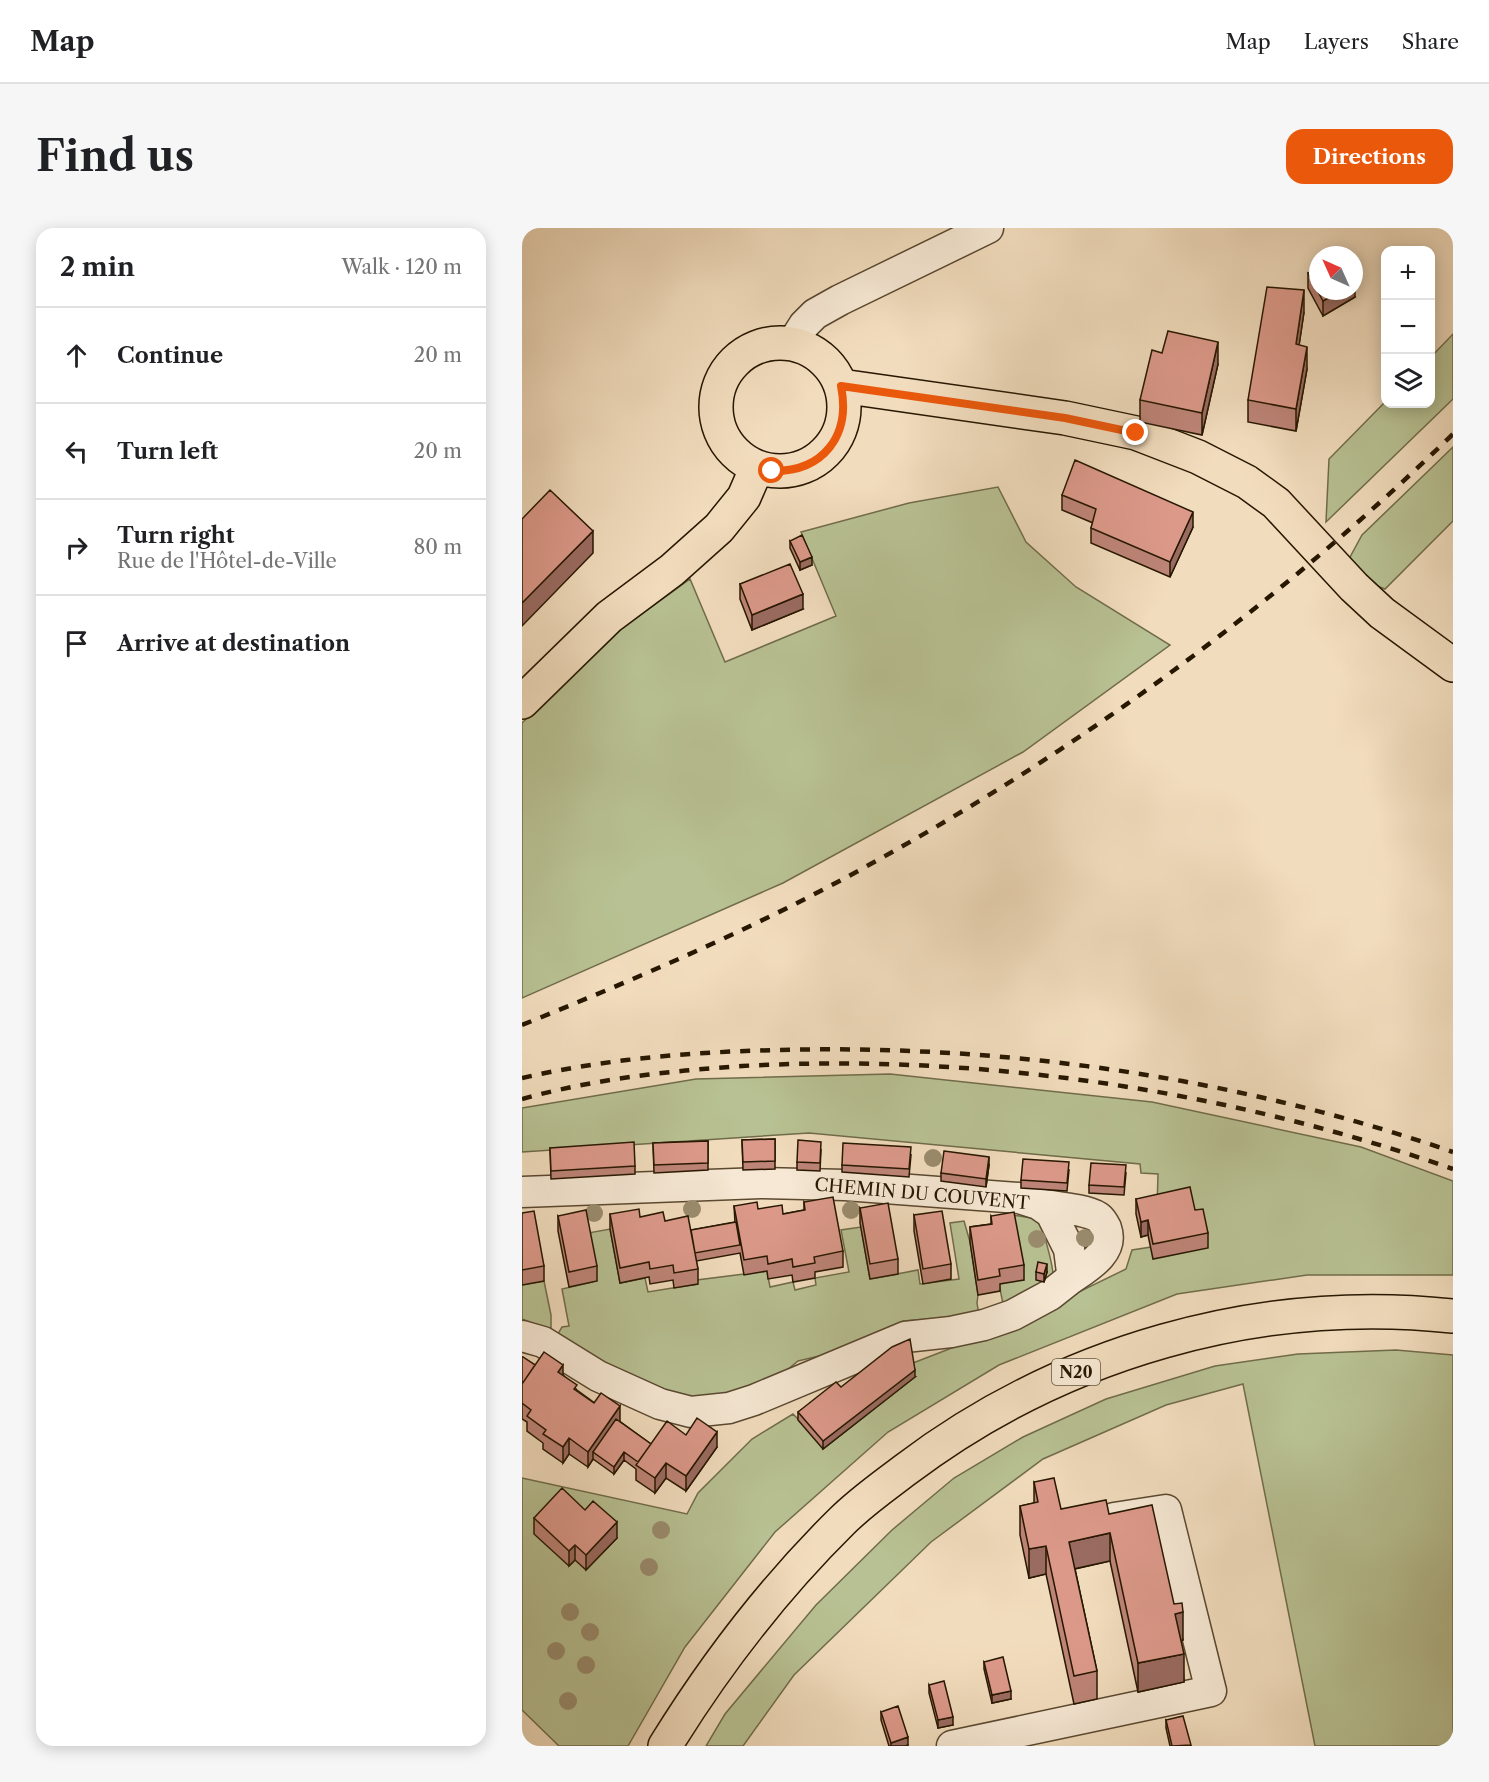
<!DOCTYPE html>
<html lang="en">
<head>
<meta charset="utf-8">
<style>
	:root { --surface:#fff; --page:#f6f6f6; --text:#202124; --muted:#757577; --line:#e0e0e0; --accent:#ea580c }
	body { margin:0; font-family:"Libre Caslon Text",serif; background:var(--page); color:var(--text) }
	.controls { position:absolute; right:18px; top:18px; display:grid; overflow:hidden; border-radius:12px; box-shadow:0 3px 15px #0003 }
	.controls button { width:54px; height:54px; display:grid; place-items:center; padding:0; border:0; border-bottom:2px solid var(--line); background:var(--surface); color:var(--text); font:30px sans-serif }
	.compass { position:absolute; left:787px; top:18px; width:54px; height:54px; border-radius:50%; background:var(--surface); box-shadow:0 3px 15px #0003; rotate:315deg }
	.stop { position:absolute; width:18px; height:18px; margin:-14px; border:4px solid #ea580c; border-radius:50%; background:#fff }
	.stop.end { background:#ea580c; border-color:#fff; box-shadow:0 2px 6px #0008 }
	.list { margin:0; padding:0; list-style:none }
	h2 { display:flex; justify-content:space-between; align-items:center; height:78px; margin:0; padding:0 24px; font-size:26px }
	h2 small { font-size:20px; font-weight:400; color:var(--muted) }
	.list li { display:grid; grid-template-columns:39px 1fr auto; gap:18px; align-items:center; box-sizing:border-box; height:96px; padding:0 24px; border-top:2px solid var(--line) }
	.list b { display:block; font-size:22px; white-space:nowrap }
	.list p { margin:0; font-size:20px; white-space:nowrap; color:var(--muted) }
	.list em { font-size:20px; font-style:normal; color:var(--muted) }
	.icon { flex:none; width:33px; height:33px; fill:none; stroke:currentColor; stroke-width:2; stroke-linecap:round; stroke-linejoin:round }
	.map { position:relative; flex:none; width:931px; height:1518px; overflow:hidden; border-radius:18px }
	header { display:flex; align-items:center; gap:36px; box-sizing:border-box; height:84px; padding:0 30px; background:var(--surface); border-bottom:2px solid var(--line) }
	header strong { font-size:28px }
	nav { display:flex; gap:33px; margin-inline-start:auto; font-size:21px }
	.intro { display:flex; align-items:center; justify-content:space-between; box-sizing:border-box; height:144px; padding:0 36px }
	h1 { margin:0; font-size:42px }
	.button { padding:15px 27px; border-radius:18px; background:var(--accent); color:#fff; font-size:21px; font-weight:700 }
	main { display:flex; gap:36px; padding:0 36px }
	aside { flex:1; background:var(--surface); border-radius:18px; box-shadow:0 3px 15px #0003 }
	.map>svg:first-child { display:block }
	.green { fill:#b8c193; stroke:#706c4a; stroke-width:1.5 }
	.lines { fill:none; stroke-linecap:round; stroke-linejoin:round }
	.minor-casing { stroke:#5a4830; stroke-width:33 }
	.major-casing { stroke:#271701; stroke-width:36 }
	.minor { stroke:#f6e8d4; stroke-width:30 }
	.major { stroke:#f1dcbd; stroke-width:33 }
	.rail { stroke:#271701; stroke-width:4.5; stroke-dasharray:10 10; stroke-linecap:butt }
	.tree { fill:#9a8c6e }
	.wall { fill:#bd8477; stroke:#271701; stroke-width:1.5 }
	.shaded-wall { fill:#9a6b61; stroke:#271701; stroke-width:1.5 }
	.building { fill:#dc998a; stroke:#271701; stroke-width:1.5 }
	.route { stroke:#ea580c; stroke-width:8 }
	.labels { text-anchor:middle; dominant-baseline:central; stroke-width:4.5; stroke-linejoin:round; paint-order:stroke }
	.shield { fill:#f6e8d4; stroke:#655640; stroke-width:1.5 }
	.shield-label { font-size:16px; font-weight:bold; fill:#271701 }
	.street-label { font-size:18px; fill:#271701; stroke:#f6e8d4 }
</style>
</head>
<body>
<header>
<strong>Map</strong>
<nav><a>Map</a><a>Layers</a><a>Share</a></nav>
</header>
<div class="intro"><h1>Find us</h1><a class="button">Directions</a></div>
<main>
<aside>
<h2>2 min<small>Walk · 120 m</small></h2>
<ul class="list">
<li><svg class="icon" aria-label="ahead" viewBox="0 0 24 24"><path d="M12 20V5M6 11l6-6 6 6"/></svg><div><b>Continue</b></div><em>20 m</em></li>
<li><svg class="icon" aria-label="left" viewBox="0 0 24 24"><path d="M17 20v-9H6M10 6l-5 5 5 5"/></svg><div><b>Turn left</b></div><em>20 m</em></li>
<li><svg class="icon" aria-label="right" viewBox="0 0 24 24"><path d="M7 20v-9h11M14 6l5 5-5 5"/></svg><div><b>Turn right</b><p>Rue de l'Hôtel-de-Ville</p></div><em>80 m</em></li>
<li><svg class="icon" aria-label="arrive" viewBox="0 0 24 24"><path d="M6 21V4h12l-3 4 3 4H6"/></svg><div><b>Arrive at destination</b></div></li>
</ul>
</aside>
<div class="map">
<svg width="931" height="1518" viewBox="0 0 931 1518">
	<rect width="100%" height="100%" fill="#f1dcbd"/>
	<filter id="stains"><feTurbulence type="fractalNoise" baseFrequency=".00333" numOctaves="4"/><feColorMatrix values="0 0 0 0 .2 0 0 0 0 .09 0 0 0 0 .02 0 0 0 .5 -.17"/></filter>
	<radialGradient id="worn" r=".72"><stop offset=".6" stop-color="#630" stop-opacity="0"/><stop offset="1" stop-color="#630" stop-opacity=".3"/></radialGradient>
	<path class="green" d="M 931,106 L 931,171 L 804,294 L 807,231 L 863,174 L 864,176 L 908,176 L 909,129 Z
		M 931,219 L 931,293 L 863,361 L 845,354 L 821,336 L 828,329 L 840,307 Z
		M 476,259 L 504,314 L 554,359 L 648,417 L 501,524 L 261,655 L 0,770 L 0,495 L 84,412 L 168,351 L 203,434 L 314,388 L 279,304 L 387,275 Z
		M 368,846 L 630,874 L 839,919 L 931,953 L 931,1047 L 785,1047 L 655,1066 L 477,1137 L 366,1204 L 253,1304 L 163,1419 L 106,1518 L 37,1518 L 0,1482 L 0,1250 L 165,1286 L 176,1265 L 230,1211 L 271,1186 L 277,1192 L 391,1135 L 489,1097 L 604,1041 L 610,1022 L 629,1019 L 635,981 L 636,946 L 619,945 L 618,936 L 287,905 L 0,924 L 0,880 L 174,851 Z
		M 490,987 L 516,991 C 521,1000 531,1037 531,1047 L 482,1081 L 477,1056 Z
		M 442,993 L 448,1014 L 456,1067 L 455,1075 L 457,1087 L 381,1093 L 310,1125 L 276,1133 L 240,1163 L 166,1174 L 32,1113 L 40,1099 L 47,1098 L 40,1061 L 75,1053 L 66,1005 L 88,1001 L 98,1055 L 123,1050 L 126,1064 L 175,1056 L 175,1052 L 245,1043 L 248,1059 L 271,1054 L 273,1062 L 294,1057 L 293,1050 L 327,1044 L 319,1002 L 339,999 L 348,1051 L 396,1042 L 398,1056 L 437,1051 L 428,995 Z
		M 22,1053 L 29,1087 L 29,1102 L 0,1091 L 0,1057 Z
		M 874,1122 L 931,1127 L 931,1518 L 793,1518 L 721,1156 L 644,1177 L 521,1231 L 409,1314 L 272,1447 L 221,1518 L 184,1518 L 203,1486 L 294,1377 L 370,1302 L 432,1250 L 501,1209 L 584,1171 L 693,1138 L 776,1126 Z"/>
	<g class="lines">
		<g class="minor-casing">
			<path id="minor" d="M 270,116 L 282,97 L 293,86 L 318,72 L 466,0
				M 0,964 L 239,955 L 323,957 L 497,970 L 516,976 L 529,985 L 547,1021 L 550,1044 L 547,1052 L 528,1067 L 491,1087 L 462,1097 L 429,1104 L 383,1109 L 232,1172 L 207,1180 L 169,1184 L 138,1176 L 76,1148 L 21,1114 L 0,1108
				M 516,976 C 532,979 563,981 576,989 C 580,992 582,996 584,1000 C 593,1025 564,1040 547,1052
				M 430,1518 L 689,1463 L 644,1282 L 592,1290"/>
		</g>
		<g class="major-casing">
			<path id="major" d="M194 179a64 64 0 1 1 128 0a64 64 0 1 1-128 0Z
				M 319,158 L 543,190 L 614,205 L 676,229 L 725,254 L 754,275 L 832,359 L 860,385 L 931,437
				M 0,474 L 87,389 L 150,342 L 197,300 L 222,269 L 235,239
				M 143,1518 C 193,1437 252,1360 320,1293 C 339,1274 362,1258 383,1242 C 539,1124 736,1067 931,1088"/>
		</g>
		<use href="#minor" class="minor"/>
		<use href="#major" class="major"/>
		<path class="rail" d="M 0,797 C 121,748 240,697 354,633 C 564,517 759,373 931,206
			M 0,850 C 83,831 170,824 254,822 C 483,816 714,849 931,924
			M 0,871 C 72,851 146,843 220,838 C 459,825 705,862 931,941"/>
	</g>
	<g class="tree">
		<circle cx="411" cy="930" r="9"/>
		<circle cx="170" cy="981" r="9"/>
		<circle cx="329" cy="982" r="9"/>
		<circle cx="72" cy="985" r="9"/>
		<circle cx="563" cy="1010" r="9"/>
		<circle cx="515" cy="1011" r="9"/>
		<circle cx="139" cy="1302" r="9"/>
		<circle cx="127" cy="1339" r="9"/>
		<circle cx="48" cy="1384" r="9"/>
		<circle cx="68" cy="1404" r="9"/>
		<circle cx="34" cy="1423" r="9"/>
		<circle cx="64" cy="1437" r="9"/>
		<circle cx="46" cy="1473" r="9"/>
	</g>
	<path class="wall" d="M 786,45 L 833,69 L 801,88 L 786,60 Z
		M 782,84 L 777,117 L 785,141 L 774,203 L 726,194 L 726,172 Z
		M 640,125 L 696,136 L 680,207 L 618,194 L 618,172 Z
		M 540,267 L 671,299 L 648,349 L 569,315 L 569,300 L 571,295 L 540,282 Z
		M 268,313 L 290,337 L 278,342 L 268,320 Z
		M 218,356 L 281,381 L 230,402 L 218,371 Z
		M 253,911 L 253,941 L 221,942 L 220,912 Z
		M 186,913 L 186,942 L 132,945 L 131,915 Z
		M 28,920 L 113,938 L 113,946 L 29,951 Z
		M 299,922 L 298,943 L 275,942 L 275,934 Z
		M 389,927 L 387,949 L 320,944 L 320,937 Z
		M 467,937 L 464,959 L 419,953 L 419,945 Z
		M 547,942 L 545,963 L 499,960 L 499,952 Z
		M 604,945 L 602,967 L 567,965 L 567,957 Z
		M 614,971 L 673,982 L 686,1005 L 686,1020 L 631,1031 L 626,1007 L 619,1009 L 614,986 Z
		M 282,974 L 321,1023 L 321,1039 L 293,1044 L 293,1050 L 271,1054 L 270,1047 L 246,1051 L 245,1043 L 222,1047 L 218,1025 L 174,1033 L 176,1041 L 176,1056 L 152,1060 L 151,1052 L 128,1056 L 127,1049 L 98,1055 L 88,1001 L 88,986 L 118,989 L 169,1002 L 213,994 L 212,978 L 236,981 L 261,986 L 282,982 Z
		M 338,980 L 376,1031 L 376,1046 L 348,1051 L 338,995 Z
		M 0,985 L 22,1038 L 22,1053 L 0,1057 Z
		M 392,987 L 429,1036 L 429,1051 L 401,1056 L 392,1003 Z
		M 36,988 L 75,1038 L 75,1053 L 47,1059 L 36,1003 Z
		M 469,988 L 502,1037 L 502,1052 L 478,1056 L 478,1063 L 456,1067 L 448,1014 L 448,999 L 469,996 Z
		M 514,1044 L 525,1044 L 522,1054 L 514,1052 Z
		M 0,1129 L 13,1137 L 41,1147 L 55,1162 L 129,1216 L 164,1207 L 195,1219 L 164,1263 L 144,1250 L 133,1265 L 114,1252 L 114,1241 L 102,1232 L 92,1246 L 71,1231 L 66,1239 L 47,1226 L 41,1235 L 21,1221 L 21,1215 L 5,1203 L 5,1194 L 0,1191 Z
		M 393,1149 L 301,1221 L 276,1192 L 276,1184 L 319,1159 Z
		M 512,1254 L 539,1281 L 587,1286 L 652,1376 L 661,1412 L 659,1413 L 662,1454 L 616,1464 L 588,1333 L 553,1341 L 575,1443 L 575,1471 L 552,1476 L 524,1346 L 507,1350 L 498,1307 L 498,1278 L 512,1275 Z
		M 63,1282 L 95,1310 L 64,1342 L 53,1332 L 47,1338 L 12,1306 L 12,1290 Z
		M 462,1434 L 489,1471 L 470,1475 L 462,1441 Z
		M 407,1457 L 431,1497 L 416,1500 L 407,1465 Z
		M 359,1484 L 386,1517 L 383,1518 L 367,1518 L 359,1492 Z
		M 644,1492 L 669,1518 L 648,1518 L 644,1500 Z"/>
	<path class="shaded-wall" d="M 833,54 L 833,69 L 801,88 L 801,73 L 818,63 L 832,63 L 832,55 Z
		M 782,62 L 782,84 L 774,138 L 774,116 Z
		M 696,114 L 696,136 L 680,207 L 680,185 Z
		M 785,119 L 785,141 L 774,203 L 774,181 Z
		M 671,284 L 671,299 L 648,349 L 648,334 Z
		M 71,303 L 71,325 L 0,398 L 0,375 Z
		M 290,329 L 290,337 L 278,342 L 278,334 Z
		M 281,366 L 281,381 L 230,402 L 230,387 Z
		M 467,929 L 467,937 L 464,959 L 464,951 Z
		M 626,992 L 626,1007 L 619,1009 L 619,994 Z
		M 525,1036 L 525,1044 L 522,1054 L 522,1046 Z
		M 41,1137 L 41,1152 L 36,1144 Z
		M 393,1142 L 393,1149 L 301,1221 L 301,1213 Z
		M 98,1178 L 98,1193 L 71,1224 L 71,1231 L 66,1239 L 66,1224 Z
		M 195,1204 L 195,1219 L 164,1263 L 164,1248 Z
		M 47,1210 L 47,1226 L 41,1235 L 41,1219 Z
		M 102,1224 L 102,1232 L 92,1246 L 92,1239 Z
		M 144,1235 L 144,1250 L 133,1265 L 133,1250 Z
		M 95,1294 L 95,1310 L 64,1342 L 64,1327 Z
		M 588,1305 L 588,1333 L 547,1342 L 547,1314 Z
		M 53,1317 L 53,1332 L 47,1338 L 47,1323 Z
		M 524,1318 L 524,1346 L 507,1350 L 507,1321 Z
		M 661,1384 L 661,1412 L 653,1414 L 653,1386 Z
		M 662,1426 L 662,1454 L 616,1464 L 616,1435 Z
		M 489,1463 L 489,1471 L 470,1475 L 470,1467 Z
		M 431,1489 L 431,1497 L 416,1500 L 416,1492 Z
		M 386,1509 L 386,1517 L 383,1518 L 369,1518 L 369,1515 Z"/>
	<path class="building" d="M 796,40 L 796,63 L 818,63 L 801,73 L 786,45 Z
		M 745,59 L 782,62 L 774,116 L 785,119 L 774,181 L 726,172 Z
		M 646,103 L 696,114 L 680,185 L 618,172 L 630,122 L 640,125 Z
		M 553,232 L 671,284 L 648,334 L 569,300 L 574,281 L 540,267 Z
		M 28,262 L 71,303 L 0,375 L 0,291 Z
		M 280,307 L 290,329 L 278,334 L 268,313 Z
		M 268,336 L 281,366 L 230,387 L 218,356 Z
		M 253,911 L 253,933 L 221,934 L 220,912 Z
		M 276,912 L 299,914 L 298,935 L 275,934 Z
		M 186,913 L 186,935 L 132,937 L 131,915 Z
		M 112,914 L 113,938 L 29,943 L 28,920 Z
		M 321,915 L 389,919 L 387,941 L 320,937 Z
		M 422,923 L 467,929 L 464,951 L 419,945 Z
		M 501,931 L 547,934 L 545,955 L 499,952 Z
		M 569,935 L 604,937 L 602,959 L 567,957 Z
		M 668,959 L 673,982 L 681,981 L 686,1005 L 631,1016 L 626,992 L 619,994 L 614,971 Z
		M 311,969 L 321,1023 L 292,1029 L 293,1035 L 271,1039 L 270,1031 L 246,1036 L 245,1028 L 222,1032 L 212,978 L 235,974 L 236,981 L 260,977 L 261,986 L 283,982 L 282,974 Z
		M 366,975 L 376,1031 L 348,1036 L 338,980 Z
		M 117,981 L 118,989 L 141,984 L 143,993 L 166,988 L 176,1041 L 152,1045 L 151,1037 L 128,1041 L 127,1034 L 98,1040 L 88,986 Z
		M 64,982 L 75,1038 L 47,1044 L 36,988 Z
		M 12,983 L 22,1038 L 0,1042 L 0,985 Z
		M 420,983 L 429,1036 L 401,1041 L 392,987 Z
		M 492,984 L 502,1037 L 477,1041 L 478,1048 L 456,1052 L 448,999 L 470,996 L 469,988 Z
		M 214,994 L 218,1017 L 173,1025 L 169,1002 Z
		M 516,1034 L 525,1036 L 522,1046 L 514,1044 Z
		M 388,1111 L 393,1142 L 301,1213 L 276,1184 L 314,1154 L 319,1159 L 370,1119 Z
		M 22,1124 L 41,1137 L 36,1144 L 55,1157 L 52,1161 L 72,1175 L 79,1165 L 98,1178 L 66,1224 L 47,1210 L 41,1219 L 21,1206 L 24,1202 L 5,1188 L 9,1182 L 0,1175 L 0,1156 Z
		M 0,1129 L 1,1129 L 13,1137 L 0,1156 Z
		M 175,1190 L 195,1204 L 164,1248 L 144,1235 L 133,1250 L 114,1237 L 145,1193 L 164,1207 Z
		M 94,1191 L 129,1216 L 116,1234 L 102,1224 L 92,1239 L 71,1224 Z
		M 532,1250 L 539,1281 L 584,1272 L 587,1286 L 630,1277 L 652,1376 L 660,1375 L 661,1384 L 653,1386 L 662,1426 L 616,1435 L 588,1305 L 547,1314 L 575,1443 L 552,1448 L 524,1318 L 507,1321 L 498,1278 L 516,1274 L 512,1254 Z
		M 40,1260 L 63,1282 L 71,1273 L 95,1294 L 64,1327 L 53,1317 L 47,1323 L 12,1290 Z
		M 481,1429 L 489,1463 L 470,1467 L 462,1434 Z
		M 422,1453 L 431,1489 L 416,1492 L 407,1457 Z
		M 376,1478 L 386,1509 L 369,1515 L 359,1484 Z
		M 661,1488 L 669,1517 L 650,1518 L 644,1492 Z"/>
	<g class="lines">
		<path class="route" d="M 250,243 C 301,244 329,208 319,158 L 543,190 L 614,205"/>
	</g>
	<g class="labels">
		<rect class="shield" x="530" y="1131" width="48" height="26" rx="4.5"/>
		<g class="shield-label">
			<text x="554" y="1144">N20</text>
		</g>
		<g class="street-label">
			<text transform="translate(400 966) rotate(5)">CHEMIN DU COUVENT</text>
		</g>
	</g>
	<rect width="100%" height="100%" filter="url(#stains)"/>
	<rect width="100%" height="100%" fill="url(#worn)"/>
</svg>
<div class="controls">
<button>+</button>
<button>−</button>
<button><svg class="icon" aria-label="layers" viewBox="0 0 24 24"><path d="M12 4l9 5-9 5-9-5zM3 14l9 5 9-5"/></svg></button>
</div>
<svg class="compass" viewBox="-18 -18 36 36"><path d="M0-13l5 13h-10z" fill="#e53935"/><path d="M0 13l5-13h-10z" fill="#757577"/></svg>
<div class="stop" style="left:250px;top:243px"></div>
<div class="stop end" style="left:614px;top:205px"></div>
</div>
</main>
</body>
</html>
